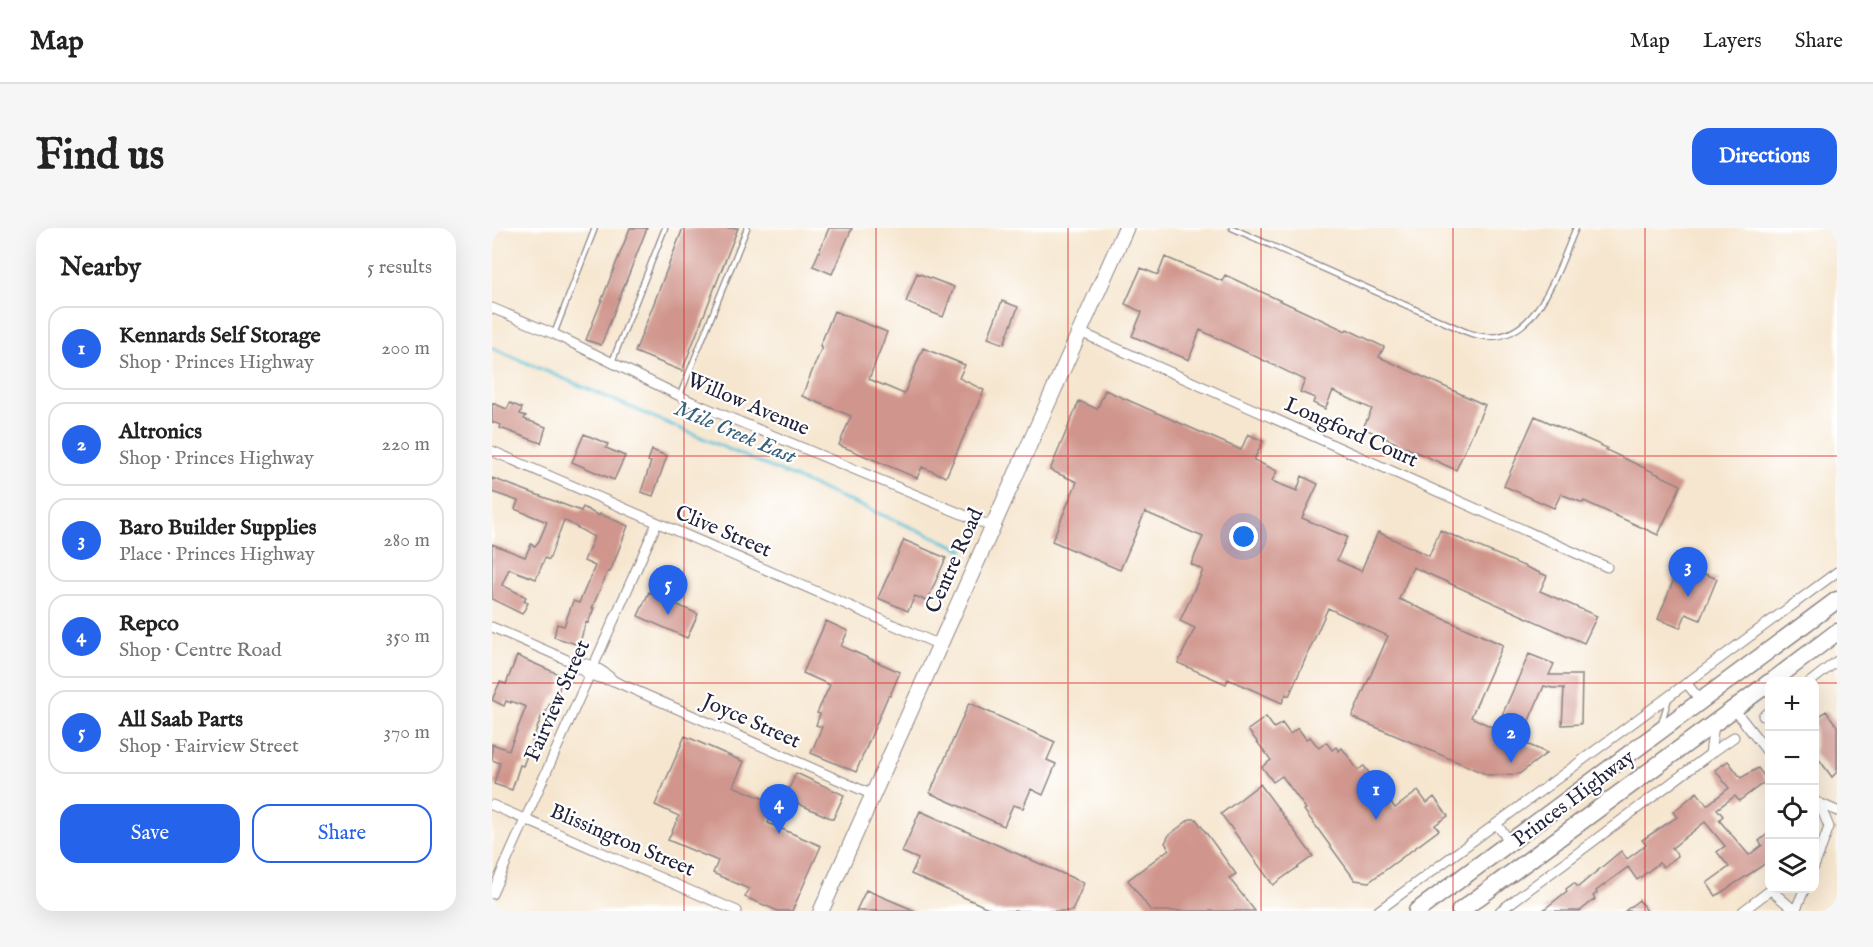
<!DOCTYPE html>
<html lang="en">
<head>
<meta charset="utf-8">
<style>
	:root { --surface:#fff; --page:#f6f6f6; --text:#222; --muted:#767676; --line:#e0e0e0; --accent:#2563eb }
	body { margin:0; font-family:"IM FELL English",serif; background:var(--page); color:var(--text) }
	.controls { position:absolute; right:18px; bottom:18px; display:grid; overflow:hidden; border-radius:12px; box-shadow:0 6px 24px #0002 }
	.controls button { width:54px; height:54px; display:grid; place-items:center; padding:0; border:0; border-bottom:2px solid var(--line); background:var(--surface); color:var(--text); font:30px sans-serif }
	.you { position:absolute; left:752px; top:309px; width:21px; height:21px; margin:-15px; border:4px solid #fff; border-radius:50%; background:#1a73e8; box-shadow:0 0 0 9px #1a73e833 }
	.badge { display:grid; place-items:center; width:39px; height:39px; border-radius:50%; background:var(--accent); color:#fff; font-size:20px; font-weight:700 }
	.pin { position:absolute; translate:-50% -50px; filter:drop-shadow(0 2px 3px #0008) }
	.pin::after { content:''; position:absolute; top:32px; width:21px; height:18px; background:inherit; clip-path:polygon(0 0,100% 0,50% 100%) }
	.list { margin:0; padding:0; list-style:none }
	h2 { display:flex; justify-content:space-between; align-items:center; height:78px; margin:0; padding:0 24px; font-size:26px }
	h2 small { font-size:20px; font-weight:400; color:var(--muted) }
	.list li { display:grid; grid-template-columns:39px 1fr auto; gap:18px; align-items:center; box-sizing:border-box; height:84px; margin:0 12px 12px; padding:0 12px; border:2px solid var(--line); border-radius:18px }
	.list b { display:block; font-size:22px; white-space:nowrap }
	.list p { margin:0; font-size:20px; white-space:nowrap; color:var(--muted) }
	.list em { font-size:20px; font-style:normal; color:var(--muted) }
	.actions { display:flex; gap:12px; padding:18px 24px }
	.actions a { flex:1; padding:14px 0; border:2px solid var(--accent); border-radius:18px; text-align:center; font-size:21px; color:var(--accent) }
	.actions .main { background:var(--accent); color:#fff }
	.icon { flex:none; width:33px; height:33px; fill:none; stroke:currentColor; stroke-width:2; stroke-linecap:round; stroke-linejoin:round }
	.map { position:relative; flex:none; width:1345px; height:683px; overflow:hidden; border-radius:18px }
	header { display:flex; align-items:center; gap:36px; box-sizing:border-box; height:84px; padding:0 30px; background:var(--surface); border-bottom:2px solid var(--line) }
	header strong { font-size:28px }
	nav { display:flex; gap:33px; margin-inline-start:auto; font-size:21px }
	.intro { display:flex; align-items:center; justify-content:space-between; box-sizing:border-box; height:144px; padding:0 36px }
	h1 { margin:0; font-size:42px }
	.button { padding:15px 27px; border-radius:18px; background:var(--accent); color:#fff; font-size:21px; font-weight:700 }
	main { display:flex; gap:36px; padding:0 36px }
	aside { flex:1; background:var(--surface); border-radius:18px; box-shadow:0 6px 24px #0002 }
	.map>svg:first-child { display:block }
	.lines { fill:none; stroke-linecap:round; stroke-linejoin:round }
	.stream { stroke:#59c0d6; stroke-width:3 }
	.building { fill:#d0968d }
	.service-casing { stroke:#8c8485; stroke-width:7 }
	.minor-casing { stroke:#8c8485; stroke-width:11 }
	.primary-casing { stroke:#8c8485; stroke-width:17 }
	.trunk-casing { stroke:#8c8485; stroke-width:19 }
	.service { stroke:#fff; stroke-width:4.5 }
	.minor { stroke:#fff; stroke-width:9 }
	.primary { stroke:#fff; stroke-width:15 }
	.trunk { stroke:#fff; stroke-width:16 }
	.grid { fill:none; stroke:#d62828; stroke-width:1.5; stroke-opacity:0.55 }
	.labels { text-anchor:middle; dominant-baseline:central; stroke-width:4.5; stroke-linejoin:round; paint-order:stroke }
	.street-label { font-size:21px; fill:#22223b; stroke:#fff }
	.water-label { font-size:22px; font-style:italic; fill:#386179; stroke:#fff }
</style>
</head>
<body>
<header>
<strong>Map</strong>
<nav><a>Map</a><a>Layers</a><a>Share</a></nav>
</header>
<div class="intro"><h1>Find us</h1><a class="button">Directions</a></div>
<main>
<aside>
<h2>Nearby<small>5 results</small></h2>
<ul class="list">
<li><span class="badge">1</span><div><b>Kennards Self Storage</b><p>Shop · Princes Highway</p></div><em>200 m</em></li>
<li><span class="badge">2</span><div><b>Altronics</b><p>Shop · Princes Highway</p></div><em>220 m</em></li>
<li><span class="badge">3</span><div><b>Baro Builder Supplies</b><p>Place · Princes Highway</p></div><em>280 m</em></li>
<li><span class="badge">4</span><div><b>Repco</b><p>Shop · Centre Road</p></div><em>350 m</em></li>
<li><span class="badge">5</span><div><b>All Saab Parts</b><p>Shop · Fairview Street</p></div><em>370 m</em></li>
</ul>
<div class="actions"><a class="main">Save</a><a>Share</a></div>
</aside>
<div class="map">
<svg width="1345" height="683" viewBox="0 0 1345 683">
	<rect width="100%" height="100%" fill="#fff"/>
	<filter id="ink" filterUnits="userSpaceOnUse"><feTurbulence type="fractalNoise" baseFrequency=".0167" numOctaves="2"/><feDisplacementMap in="SourceGraphic" scale="12" xChannelSelector="R" yChannelSelector="G"/><feConvolveMatrix kernelMatrix="1 2 1 2 8 2 1 2 1" color-interpolation-filters="sRGB"/></filter>
	<filter id="wash" filterUnits="userSpaceOnUse"><feTurbulence type="fractalNoise" baseFrequency=".008" numOctaves="4" result="noise"/><feDisplacementMap in="SourceGraphic" scale="24" xChannelSelector="R" yChannelSelector="G"/><feGaussianBlur stdDeviation="1.35" result="paint"/><feColorMatrix in="noise" values="0 0 0 0 0 0 0 0 0 0 0 0 0 0 0 0 0 1.4 0 .05"/><feComposite in="paint" operator="in"/></filter>
	<g filter="url(#wash)">
		<rect width="100%" height="100%" fill="#f6e6cf"/>
		<g class="lines">
			<path class="stream" d="M 0,120 L 472,322"/>
		</g>
		<g id="blocks">
			<path class="building" d="M 138,0 L 155,0 L 109,117 L 94,112 Z
				M 191,0 L 246,0 L 190,143 L 143,124 Z
				M 337,0 L 360,0 L 340,46 L 321,38 Z
				M 673,29 L 730,53 L 733,47 L 854,103 L 855,101 L 892,119 L 887,129 L 993,177 L 964,242 L 871,200 L 880,181 L 841,163 L 833,181 L 821,175 L 823,170 L 808,164 L 813,152 L 708,102 L 697,132 L 640,108 L 650,84 L 633,76 L 649,40 L 666,47 Z
				M 425,45 L 462,59 L 451,89 L 414,74 Z
				M 510,73 L 526,79 L 512,116 L 496,110 Z
				M 342,83 L 395,104 L 377,151 L 412,166 L 431,120 L 473,137 L 467,150 L 492,162 L 454,249 L 430,239 L 425,250 L 347,217 L 359,188 L 310,168 L 330,119 L 328,118 Z
				M 613,162 L 749,222 L 756,206 L 771,213 L 762,232 L 785,243 L 780,253 L 805,263 L 810,248 L 826,256 L 810,290 L 855,309 L 845,332 L 869,343 L 886,304 L 937,328 L 948,302 L 1055,348 L 1048,363 L 1105,388 L 1092,415 L 921,339 L 907,371 L 1011,417 L 979,489 L 1004,501 L 1037,426 L 1062,436 L 1057,447 L 1090,447 L 1089,496 L 1070,497 L 1072,460 L 1060,460 L 1052,458 L 1028,513 L 1055,525 L 1027,546 L 996,547 L 860,489 L 896,408 L 836,380 L 797,468 L 794,466 L 790,475 L 736,451 L 734,456 L 686,435 L 703,400 L 688,393 L 711,342 L 699,336 L 711,309 L 653,284 L 628,342 L 560,313 L 585,254 L 558,242 L 587,173 L 605,181 Z
				M 0,175 L 15,181 L 18,175 L 30,180 L 28,186 L 34,188 L 32,191 L 54,199 L 49,215 L 8,200 L 9,197 L 0,194 Z
				M 1043,188 L 1115,220 L 1114,222 L 1189,257 L 1166,307 L 1092,273 L 1091,275 L 1069,266 L 1062,280 L 1012,258 Z
				M 92,206 L 116,216 L 114,220 L 133,228 L 122,252 L 80,234 Z
				M 160,222 L 175,228 L 161,268 L 149,264 L 159,234 L 156,233 Z
				M 0,250 L 89,283 L 91,279 L 107,288 L 108,286 L 136,298 L 118,344 L 116,343 L 100,380 L 102,380 L 96,395 L 94,394 L 87,417 L 62,409 L 65,396 L 72,398 L 81,373 L 87,375 L 103,338 L 92,333 L 102,309 L 72,292 L 57,332 L 53,330 L 44,351 L 17,341 L 10,357 L 34,369 L 32,373 L 36,375 L 30,386 L 0,371 L 0,316 L 33,329 L 39,316 L 43,318 L 47,313 L 55,294 L 23,281 L 26,273 L 0,264 Z
				M 412,312 L 454,330 L 435,373 L 423,368 L 416,383 L 386,370 Z
				M 1188,336 L 1225,351 L 1208,392 L 1194,386 L 1188,400 L 1166,391 Z
				M 157,364 L 206,386 L 195,410 L 146,388 Z
				M 334,393 L 356,403 L 349,418 L 408,444 L 398,468 L 396,468 L 364,544 L 319,525 L 330,499 L 324,497 L 328,486 L 325,485 L 338,457 L 311,445 Z
				M 25,428 L 71,448 L 65,468 L 62,467 L 52,488 L 50,487 L 31,538 L 28,537 L 20,562 L 2,556 L 8,535 L 0,532 L 0,516 L 17,522 L 34,479 L 19,473 L 19,475 L 14,473 L 12,478 L 0,472 L 8,454 L 14,456 Z
				M 477,475 L 563,514 L 555,532 L 564,536 L 551,567 L 539,561 L 531,580 L 521,577 L 512,598 L 438,565 Z
				M 1334,483 L 1345,498 L 1345,544 L 1340,549 L 1323,526 L 1323,492 Z
				M 774,489 L 782,500 L 790,495 L 798,506 L 806,500 L 814,511 L 818,509 L 827,520 L 834,514 L 840,522 L 844,519 L 847,523 L 850,520 L 866,542 L 872,538 L 903,580 L 926,563 L 935,575 L 942,569 L 956,588 L 943,597 L 947,602 L 877,654 L 863,652 L 812,582 L 814,581 L 790,548 L 781,554 L 770,539 L 779,532 L 756,502 Z
				M 193,508 L 252,534 L 241,558 L 284,576 L 276,595 L 329,618 L 300,683 L 286,683 L 253,669 L 257,661 L 221,645 L 226,633 L 176,612 L 187,588 L 163,577 Z
				M 1236,533 L 1249,550 L 1266,540 L 1275,552 L 1247,573 L 1243,568 L 1225,581 L 1231,588 L 1227,592 L 1257,627 L 1270,617 L 1267,613 L 1278,604 L 1278,630 L 1270,638 L 1224,668 L 1215,655 L 1237,639 L 1225,624 L 1233,618 L 1213,594 L 1180,620 L 1186,628 L 1171,639 L 1167,635 L 1145,652 L 1136,639 L 1104,663 L 1105,665 L 1101,668 L 1103,671 L 1088,683 L 1050,683 L 1075,663 L 1074,661 L 1082,655 L 1086,659 L 1129,623 L 1135,631 L 1154,617 L 1150,612 L 1185,589 L 1181,584 L 1205,564 L 1215,577 L 1237,560 L 1223,542 Z
				M 304,545 L 352,567 L 341,591 L 293,570 Z
				M 768,556 L 821,628 L 781,657 L 729,586 Z
				M 428,583 L 592,655 L 580,683 L 503,683 L 419,646 L 426,631 L 410,624 Z
				M 698,591 L 704,591 L 744,646 L 737,650 L 763,683 L 659,683 L 636,652 L 677,621 L 673,615 L 677,607 Z
				M 374,662 L 424,683 L 364,683 Z
				M 1147,672 L 1155,683 L 1133,683 Z"/>
		</g>
	</g>
	<g filter="url(#ink)">
		<use href="#blocks" fill-opacity="0" stroke="#8c8485" stroke-width="1.5"/>
		<g class="lines">
			<g class="service-casing">
				<path id="service" d="M 740,0 L 972,103 C 1041,132 1063,47 1084,0
					M 62,106 L 103,0
					M 120,134 L 173,0
					M 188,167 L 255,0
					M 1170,493 L 1177,470"/>
			</g>
			<g class="minor-casing">
				<path id="minor" d="M 0,80 L 62,106 L 200,174 L 501,299
					M 588,104 L 1115,339
					M 0,223 L 448,417
					M 0,399 L 80,434 C 96,434 111,442 122,453
					M 80,434 C 91,446 106,451 122,453 L 381,567
					M 1318,454 L 1345,433
					M 1195,456 L 1209,473
					M 1242,481 L 1278,527
					M 1271,488 L 1278,483
					M 1218,526 L 1242,509
					M 1325,574 L 1345,583
					M 0,577 L 245,683
					M 1004,596 L 1019,614
					M 1322,639 L 1337,599 L 1327,575
					M 1279,662 L 1303,683
					M 0,666 L 165,295
					M 886,683 L 1345,344
					M 1008,683 L 1218,526 L 1222,497
					M 1251,683 L 1281,660
					M 1303,683 L 1313,660"/>
			</g>
			<g class="primary-casing">
				<path id="primary" d="M 329,683 L 634,0"/>
			</g>
			<g class="trunk-casing">
				<path id="trunk" d="M 1279,454 L 1345,404
					M 925,683 L 1345,372
					M 968,683 L 1278,454"/>
			</g>
			<use href="#service" class="service"/>
			<use href="#minor" class="minor"/>
			<use href="#primary" class="primary"/>
			<use href="#trunk" class="trunk"/>
		</g>
	</g>
	<path class="grid" d="M 192,0 L 192,683M 384,0 L 384,683M 576,0 L 576,683M 769,0 L 769,683M 961,0 L 961,683M 1153,0 L 1153,683M 0,228 L 1345,228M 0,455 L 1278,455M 1322,455 L 1345,455"/>
	<g class="labels">
		<g class="street-label">
			<text transform="translate(256 177) rotate(23)">Willow Avenue</text>
			<text transform="translate(859 205) rotate(24)">Longford Court</text>
			<text transform="translate(231 304) rotate(23)">Clive Street</text>
			<text transform="translate(463 333) rotate(-66)">Centre Road</text>
			<text transform="translate(66 473) rotate(-66)">Fairview Street</text>
			<text transform="translate(259 494) rotate(24)">Joyce Street</text>
			<text transform="translate(1082 571) rotate(-37)">Princes Highway</text>
			<text transform="translate(130 613) rotate(23)">Blissington Street</text>
		</g>
		<g class="water-label">
			<text transform="translate(243 205) rotate(23)">Mile Creek East</text>
		</g>
	</g>
</svg>
<div class="controls">
<button>+</button>
<button>−</button>
<button><svg class="icon" aria-label="locate" viewBox="0 0 24 24"><circle cx="12" cy="12" r="6"/><path d="M12 2v4M12 18v4M2 12h4M18 12h4"/></svg></button>
<button><svg class="icon" aria-label="layers" viewBox="0 0 24 24"><path d="M12 4l9 5-9 5-9-5zM3 14l9 5 9-5"/></svg></button>
</div>
<div class="you"></div>
<div class="pin badge" style="left:884px;top:592px">1</div>
<div class="pin badge" style="left:1019px;top:535px">2</div>
<div class="pin badge" style="left:1196px;top:369px">3</div>
<div class="pin badge" style="left:287px;top:606px">4</div>
<div class="pin badge" style="left:176px;top:387px">5</div>
</div>
</main>
</body>
</html>
